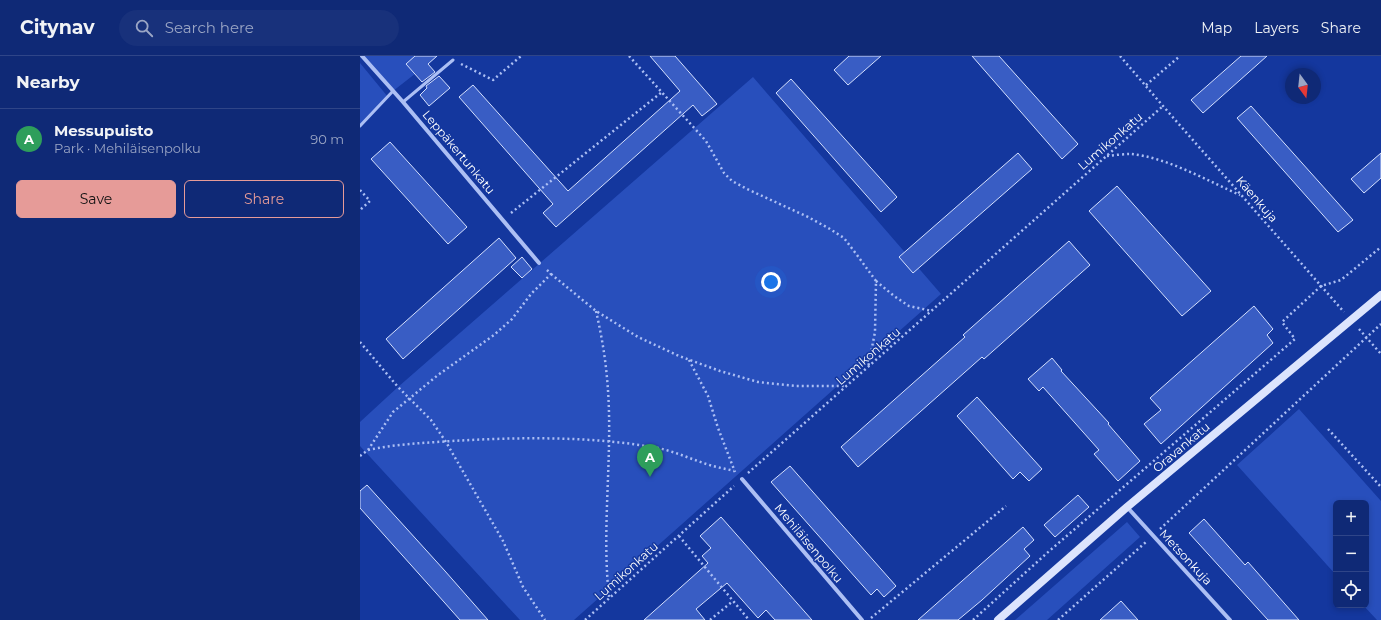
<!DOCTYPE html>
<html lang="en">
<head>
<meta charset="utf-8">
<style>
	:root { --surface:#0f2976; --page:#18317b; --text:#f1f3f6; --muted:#9ba6c5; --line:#2f4588; --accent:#e69b98 }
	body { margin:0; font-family:Montserrat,sans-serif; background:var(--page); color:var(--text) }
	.controls { position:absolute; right:12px; bottom:12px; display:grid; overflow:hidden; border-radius:6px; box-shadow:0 2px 6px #0003 }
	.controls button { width:36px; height:36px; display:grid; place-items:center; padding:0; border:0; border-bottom:1px solid var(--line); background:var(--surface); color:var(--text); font:20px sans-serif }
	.compass { position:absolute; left:925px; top:12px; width:36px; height:36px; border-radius:50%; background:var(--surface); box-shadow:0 2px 6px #0003; rotate:165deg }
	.you { position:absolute; left:411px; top:226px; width:14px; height:14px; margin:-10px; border:3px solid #fff; border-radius:50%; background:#1a73e8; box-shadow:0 0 0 6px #1a73e833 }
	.badge { display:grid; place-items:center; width:26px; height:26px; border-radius:50%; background:var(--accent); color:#fff; font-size:13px; font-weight:700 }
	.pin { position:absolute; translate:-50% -33px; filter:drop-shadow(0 1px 2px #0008) }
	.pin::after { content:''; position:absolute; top:21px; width:14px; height:12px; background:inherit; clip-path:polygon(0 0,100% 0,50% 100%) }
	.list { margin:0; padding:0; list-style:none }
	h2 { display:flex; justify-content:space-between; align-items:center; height:52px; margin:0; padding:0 16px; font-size:17px }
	h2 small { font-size:13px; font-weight:400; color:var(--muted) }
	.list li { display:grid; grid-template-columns:26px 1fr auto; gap:12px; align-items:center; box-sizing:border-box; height:60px; padding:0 16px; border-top:1px solid var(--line) }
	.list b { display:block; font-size:15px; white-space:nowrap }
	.list p { margin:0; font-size:13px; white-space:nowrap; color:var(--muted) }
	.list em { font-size:13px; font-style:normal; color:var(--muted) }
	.actions { display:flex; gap:8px; padding:12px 16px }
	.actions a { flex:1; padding:9px 0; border:1px solid var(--accent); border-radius:6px; text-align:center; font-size:14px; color:var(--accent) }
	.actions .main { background:var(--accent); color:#111 }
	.icon { flex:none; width:22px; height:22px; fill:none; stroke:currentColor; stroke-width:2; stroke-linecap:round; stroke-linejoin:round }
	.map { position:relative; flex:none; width:1021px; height:564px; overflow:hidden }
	header { display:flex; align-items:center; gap:24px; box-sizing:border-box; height:56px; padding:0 20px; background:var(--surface); border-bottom:1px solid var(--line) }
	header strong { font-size:19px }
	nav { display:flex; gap:22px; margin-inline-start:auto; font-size:14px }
	.search { width:280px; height:36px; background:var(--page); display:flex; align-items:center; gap:10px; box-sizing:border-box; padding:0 14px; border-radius:22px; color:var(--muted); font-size:15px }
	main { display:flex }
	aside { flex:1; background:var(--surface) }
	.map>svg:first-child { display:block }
	.green { fill:#284fbc }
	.building { fill:#395dc4; stroke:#d5e0fd }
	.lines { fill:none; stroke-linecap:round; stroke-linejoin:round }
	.path { stroke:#acbff4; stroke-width:2.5; stroke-dasharray:2 3; stroke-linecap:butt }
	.lane { stroke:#acbff4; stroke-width:3 }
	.street { stroke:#acbff4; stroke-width:4 }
	.secondary { stroke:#dce4fd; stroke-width:8 }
	.labels { text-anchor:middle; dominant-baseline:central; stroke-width:3; stroke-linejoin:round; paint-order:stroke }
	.street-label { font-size:12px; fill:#fff; stroke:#14379e }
</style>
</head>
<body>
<header>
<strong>Citynav</strong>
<div class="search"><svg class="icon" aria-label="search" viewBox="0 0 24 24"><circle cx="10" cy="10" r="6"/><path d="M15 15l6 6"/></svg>Search here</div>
<nav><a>Map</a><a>Layers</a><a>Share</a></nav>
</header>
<main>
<aside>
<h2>Nearby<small></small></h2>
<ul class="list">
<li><span class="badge" style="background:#2e9e5b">A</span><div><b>Messupuisto</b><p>Park · Mehiläisenpolku</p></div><em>90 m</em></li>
</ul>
<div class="actions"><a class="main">Save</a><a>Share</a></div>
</aside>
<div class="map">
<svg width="1021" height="564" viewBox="0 0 1021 564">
	<rect width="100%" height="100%" fill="#14379e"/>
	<path class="green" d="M 2,0 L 78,0 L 33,35 Z
		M 0,7 L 28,41 L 0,70 Z
		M 393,21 L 581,238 L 214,564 L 160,564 L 0,390 L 0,366 L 38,331 Z
		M 939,353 L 1021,445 L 1021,564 L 1017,564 L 1003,549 L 1006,549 L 1006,447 L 976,447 L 976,519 L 877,409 Z
		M 767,466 L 780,481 L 687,564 L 655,564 Z"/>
	<path class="building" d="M 55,0 L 77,0 L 68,8 L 75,16 L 62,26 L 46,8 Z
		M 290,0 L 315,0 L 357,48 L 342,60 L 333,49 L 196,171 L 183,157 L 193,148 L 99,41 L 113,29 L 208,135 L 320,35 Z
		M 489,0 L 521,0 L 488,29 L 474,14 Z
		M 612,0 L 639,0 L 718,88 L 702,103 Z
		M 881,0 L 907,0 L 843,57 L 831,44 Z
		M 79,20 L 90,32 L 69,50 L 60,39 L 67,32 L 66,30 Z
		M 431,23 L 537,141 L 521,156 L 416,37 Z
		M 891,50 L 993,164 L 978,176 L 877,62 Z
		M 30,86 L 107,171 L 88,188 L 11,103 Z
		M 658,97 L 672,113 L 553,217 L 539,201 Z
		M 1021,97 L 1021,122 L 1004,137 L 991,123 Z
		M 757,130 L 851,235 L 822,260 L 729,155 Z
		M 139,182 L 156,202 L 43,303 L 26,283 Z
		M 709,185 L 730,209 L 624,303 L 622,301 L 498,411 L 481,391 L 605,281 L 603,279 Z
		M 162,201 L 172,213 L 162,222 L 151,211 Z
		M 894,250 L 913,273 L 907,279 L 913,287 L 801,388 L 784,368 L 801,354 L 790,342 Z
		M 692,302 L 702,314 L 701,315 L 749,367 L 748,368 L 780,405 L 758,425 L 734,398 L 739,394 L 683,331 L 679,335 L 668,323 Z
		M 617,341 L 682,413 L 669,425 L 660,416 L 653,423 L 597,360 Z
		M 430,410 L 536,530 L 524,541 L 517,533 L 511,539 L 411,426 Z
		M 7,429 L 85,515 L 128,564 L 100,564 L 76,537 L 0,452 L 0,435 Z
		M 718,439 L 729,451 L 695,481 L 684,469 Z
		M 361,461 L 452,564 L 415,564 L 406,554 L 398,562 L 367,527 L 336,553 L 345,564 L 284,564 L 348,507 L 342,500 L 351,492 L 340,480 Z
		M 844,463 L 885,509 L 888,506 L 939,564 L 908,564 L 829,477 Z
		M 663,471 L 674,484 L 664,493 L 670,500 L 622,544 L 598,564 L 558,564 Z
		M 761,545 L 778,564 L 740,564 Z"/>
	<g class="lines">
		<path class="path" d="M 269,0 L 346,85 L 364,117 L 372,125 L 387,133 L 448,161 L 470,173 L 484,182 L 497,199 L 516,225 L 515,276 L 508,312
			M 760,0 L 803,50 L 984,256
			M 101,8 L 133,24 L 161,0
			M 786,29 L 820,0
			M 747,100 C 755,99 764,98 771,98 C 806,101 848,125 880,139
			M 0,134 L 10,145 L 0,154
			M 151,157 L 302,36
			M 191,218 L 236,255 L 278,281 L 319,300 L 360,315 L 398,326 L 436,330 L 487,330
			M 516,225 L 534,240 L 549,250 L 572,255
			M 236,255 C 241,277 245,299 247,322 C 254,395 241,468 249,541
			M 999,273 L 1021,298
			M 0,286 L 38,331 L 71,364 L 86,386 L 143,485 L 163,531 L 185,564
			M 329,304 L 348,340 L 358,372 L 375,416
			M 968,373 L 1021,431
			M 8,394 C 36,388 63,387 92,385 C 159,381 232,380 298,392 C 317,396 335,405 353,410 C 360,412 367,413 374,415
			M 0,400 L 8,394 L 33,356 L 78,319 L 134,279 L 152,263 L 171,238 L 191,218 L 186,213
			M 388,417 L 803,50
			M 800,473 L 1021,268
			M 319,480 L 389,564
			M 511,562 L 646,450
			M 225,564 L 374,430
			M 350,564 L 373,545
			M 613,564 L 687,497 L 935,283 L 922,266 L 961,230 L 981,224 L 1021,191
			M 698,564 L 786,486"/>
		<path class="lane" d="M 43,46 L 93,4
			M 0,70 L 33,35"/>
		<path class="street" d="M 2,0 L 43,46 L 179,207
			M 382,423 L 502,564
			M 767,451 L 870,564"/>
		<path class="secondary" d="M 638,564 L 767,451 L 1021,239"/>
	</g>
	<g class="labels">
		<g class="street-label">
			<text transform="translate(750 85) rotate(-41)">Lumikonkatu</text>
			<text transform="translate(99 96) rotate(50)">Leppäkertunkatu</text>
			<text transform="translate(897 143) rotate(49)">Käenkuja</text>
			<text transform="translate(508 300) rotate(-41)">Lumikonkatu</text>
			<text transform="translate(821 391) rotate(-40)">Oravankatu</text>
			<text transform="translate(449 487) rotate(50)">Mehiläisenpolku</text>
			<text transform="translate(826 501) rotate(47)">Metsonkuja</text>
			<text transform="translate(266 515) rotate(-42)">Lumikonkatu</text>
		</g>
	</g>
</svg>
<div class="controls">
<button>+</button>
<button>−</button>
<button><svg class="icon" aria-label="locate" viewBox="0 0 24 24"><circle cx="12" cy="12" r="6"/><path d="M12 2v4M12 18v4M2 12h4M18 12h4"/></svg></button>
</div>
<svg class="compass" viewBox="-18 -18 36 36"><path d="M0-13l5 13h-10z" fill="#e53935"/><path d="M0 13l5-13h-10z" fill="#9ba6c5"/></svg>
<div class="you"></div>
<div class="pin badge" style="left:290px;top:421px;background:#2e9e5b">A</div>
</div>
</main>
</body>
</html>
